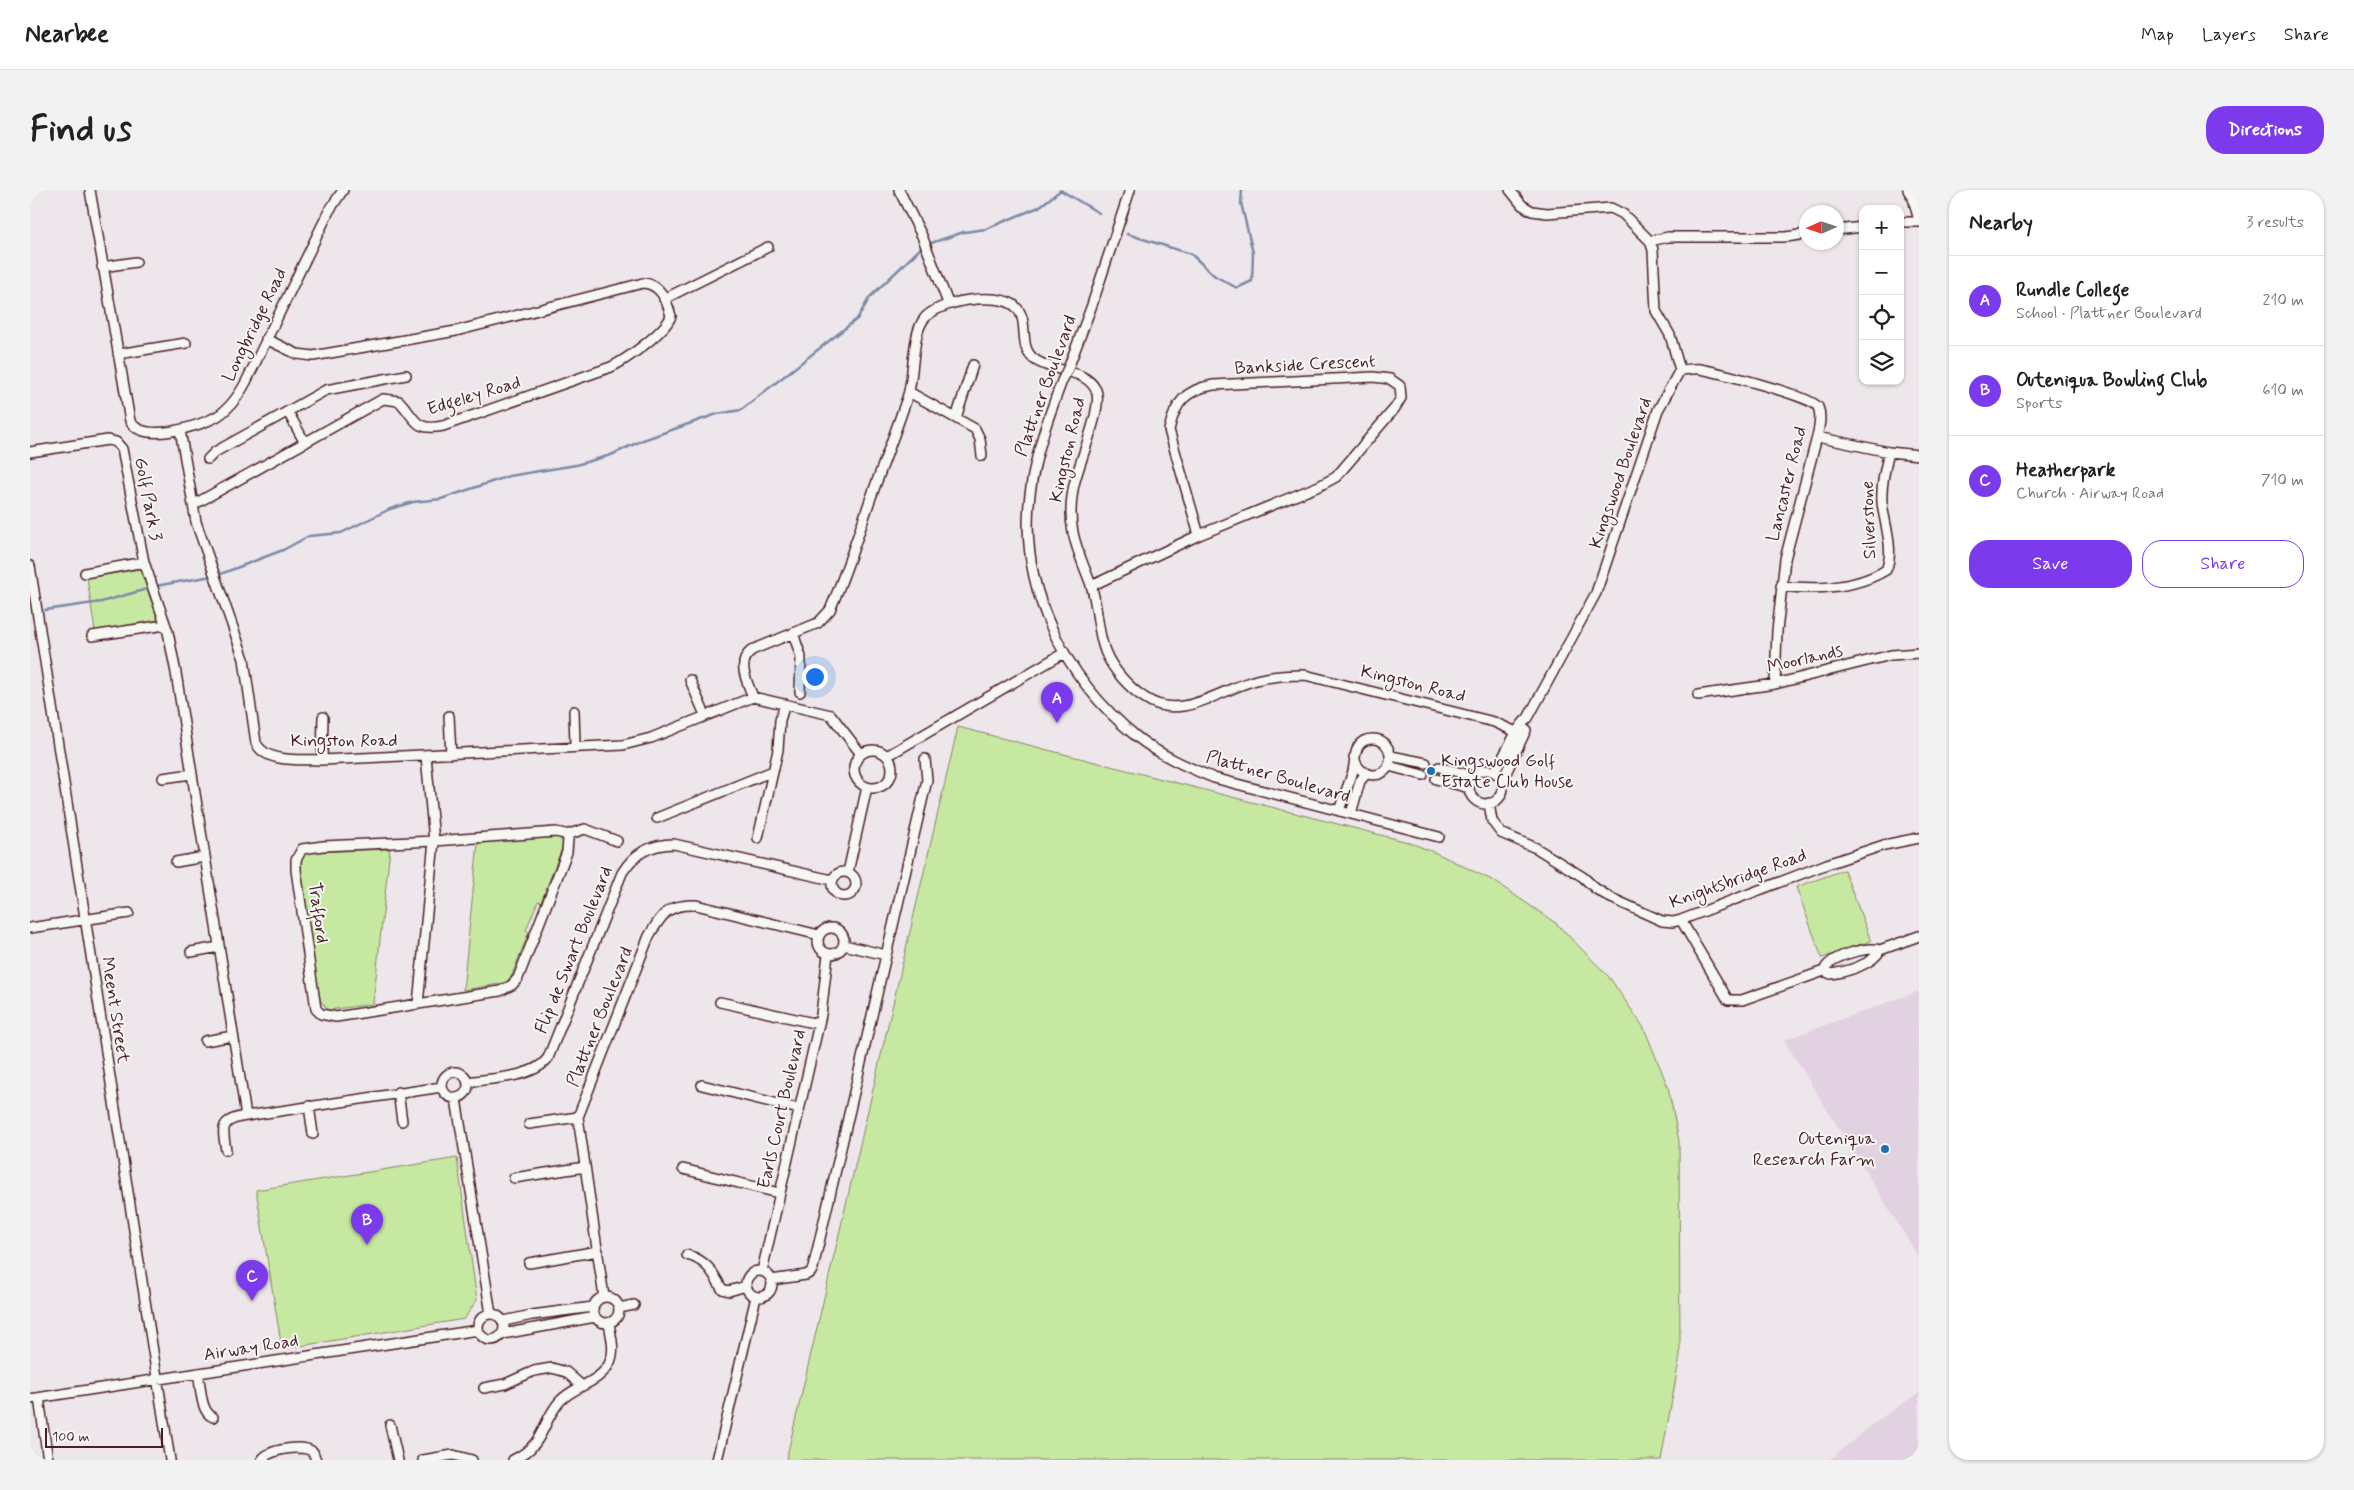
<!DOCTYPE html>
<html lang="en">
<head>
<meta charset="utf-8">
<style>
	:root { --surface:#fff; --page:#f2f2f2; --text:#202124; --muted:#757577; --line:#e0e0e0; --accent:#7c3aed }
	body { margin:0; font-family:Mynerve,sans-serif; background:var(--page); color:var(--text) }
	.controls { position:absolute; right:15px; top:15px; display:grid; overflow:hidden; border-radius:10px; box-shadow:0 1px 4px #0004 }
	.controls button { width:45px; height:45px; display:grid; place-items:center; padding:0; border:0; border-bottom:1px solid var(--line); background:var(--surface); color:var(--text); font:25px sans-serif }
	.compass { position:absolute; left:1769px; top:15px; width:45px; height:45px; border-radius:50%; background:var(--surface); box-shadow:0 1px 4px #0004; rotate:267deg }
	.scale { position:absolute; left:15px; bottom:12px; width:118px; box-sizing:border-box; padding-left:5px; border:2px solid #4a1f2b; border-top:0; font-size:14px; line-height:18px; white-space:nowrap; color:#4a1f2b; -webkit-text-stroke:4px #f6f6f2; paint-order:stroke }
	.you { position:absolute; left:784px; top:486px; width:18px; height:18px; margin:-12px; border:4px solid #fff; border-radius:50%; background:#1a73e8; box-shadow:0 0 0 8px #1a73e833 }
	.badge { display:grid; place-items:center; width:32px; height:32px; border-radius:50%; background:var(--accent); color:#fff; font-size:16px; font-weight:700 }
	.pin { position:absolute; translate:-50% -41px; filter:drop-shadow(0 1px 2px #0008) }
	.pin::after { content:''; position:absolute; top:26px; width:18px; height:15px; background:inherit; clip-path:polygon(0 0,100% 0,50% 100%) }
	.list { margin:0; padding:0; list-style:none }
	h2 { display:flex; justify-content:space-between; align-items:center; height:65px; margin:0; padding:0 20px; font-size:21px }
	h2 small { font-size:16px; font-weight:400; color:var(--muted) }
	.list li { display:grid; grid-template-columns:32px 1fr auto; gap:15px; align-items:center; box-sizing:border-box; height:90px; padding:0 20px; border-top:1px solid var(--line) }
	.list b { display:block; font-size:19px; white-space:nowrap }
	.list p { margin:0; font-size:16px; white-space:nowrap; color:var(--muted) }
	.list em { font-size:16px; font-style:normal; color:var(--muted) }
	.actions { display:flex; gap:10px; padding:15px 20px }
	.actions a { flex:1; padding:11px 0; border:1px solid var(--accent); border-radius:20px; text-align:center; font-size:18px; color:var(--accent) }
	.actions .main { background:var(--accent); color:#fff }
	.icon { flex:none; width:28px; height:28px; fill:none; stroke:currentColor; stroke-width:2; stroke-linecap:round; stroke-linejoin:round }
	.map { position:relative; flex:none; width:1889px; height:1270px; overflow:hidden; border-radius:20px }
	header { display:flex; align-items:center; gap:30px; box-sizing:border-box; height:70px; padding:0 25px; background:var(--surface); border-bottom:1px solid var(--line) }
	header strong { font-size:24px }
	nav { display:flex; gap:28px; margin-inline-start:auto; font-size:18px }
	.intro { display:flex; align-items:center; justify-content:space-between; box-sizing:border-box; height:120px; padding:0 30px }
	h1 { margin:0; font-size:35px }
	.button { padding:12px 22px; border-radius:20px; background:var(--accent); color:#fff; font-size:18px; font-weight:700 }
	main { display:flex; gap:30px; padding:0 30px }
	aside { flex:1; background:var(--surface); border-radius:20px; box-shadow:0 1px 4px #0004 }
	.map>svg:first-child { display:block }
	.built { fill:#e2d2e1 }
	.green { fill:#c7e8a0; stroke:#888466 }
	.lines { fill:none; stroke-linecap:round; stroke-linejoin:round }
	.stream { stroke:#7b8aa7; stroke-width:2.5 }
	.street-casing { stroke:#4a1f2b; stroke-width:12 }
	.street { stroke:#f6f6f2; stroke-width:9 }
	.street-bridge-casing { stroke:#4a1f2b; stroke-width:12; stroke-linecap:butt }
	.street-bridge { stroke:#f6f6f2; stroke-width:9 }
	.poi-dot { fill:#1f6fb2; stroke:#f6f6f2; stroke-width:2 }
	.labels { text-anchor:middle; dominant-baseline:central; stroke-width:4; stroke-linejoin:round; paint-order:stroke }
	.street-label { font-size:18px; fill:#4a1f2b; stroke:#f6f6f2 }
	.poi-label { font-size:18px; fill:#4a1f2b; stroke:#f6f6f2; text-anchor:start }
</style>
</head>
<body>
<header>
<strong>Nearbee</strong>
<nav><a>Map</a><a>Layers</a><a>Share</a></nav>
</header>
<div class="intro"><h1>Find us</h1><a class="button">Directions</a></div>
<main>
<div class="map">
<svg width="1889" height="1270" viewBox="0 0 1889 1270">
	<rect width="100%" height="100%" fill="#ede6ea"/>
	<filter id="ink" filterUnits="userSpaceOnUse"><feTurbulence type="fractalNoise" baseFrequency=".02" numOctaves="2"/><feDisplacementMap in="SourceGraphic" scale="10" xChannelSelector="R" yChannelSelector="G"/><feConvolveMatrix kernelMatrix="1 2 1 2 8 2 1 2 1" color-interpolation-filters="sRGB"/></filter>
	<g filter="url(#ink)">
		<path class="built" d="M 1889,801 L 1889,1068 L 1754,850 Z
			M 1889,1203 L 1889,1270 L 1799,1270 L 1848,1230 Z"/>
		<path class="green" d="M 110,379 L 128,430 L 65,441 L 57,388 Z
			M 928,537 L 1378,652 L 1406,663 L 1464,691 L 1527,734 L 1579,787 L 1614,838 L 1638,897 L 1649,951 L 1650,1166 L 1631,1270 L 756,1270 Z
			M 527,647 L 534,653 L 511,712 L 508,711 L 496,740 L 499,742 L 481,787 L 475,793 L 433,800 L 448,652 Z
			M 360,659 L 343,814 L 298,820 L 290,810 L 280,757 L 270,670 L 274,664 L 283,662 Z
			M 1814,680 L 1841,751 L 1792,768 L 1766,697 Z
			M 427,968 L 447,1110 L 434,1129 L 252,1159 L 226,1000 Z"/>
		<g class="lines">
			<path class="stream" d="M 1032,1 L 1069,23
				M 1097,44 L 1161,64 L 1185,86 L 1207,98 L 1222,91 L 1223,63 L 1211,13 L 1212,0
				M 901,53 L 934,42 L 956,39 L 1009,17 L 1031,0
				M 188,385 L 253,360 L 279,346 L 311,343 L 360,319 L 383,312 L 411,309 L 479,286 L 546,275 L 581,265 L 613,250 L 687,224 L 711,220 L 827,129 L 840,107 L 891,58
				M 15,420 L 71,412 L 131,395 L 182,386"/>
			<g class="street-casing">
				<path id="street" d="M 60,0 L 100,231 C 113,254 167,237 186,227 C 200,219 209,205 216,192 L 299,21 L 313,0
					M 869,0 L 892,46 L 918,113
					M 1878,0 L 1883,8 L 1889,31
					M 1870,32 L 1889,32
					M 1806,40 L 1833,37
					M 1620,51 L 1638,47 L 1756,47 L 1776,44
					M 72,77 L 106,72
					M 634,109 L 738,57
					M 88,164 L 156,153
					M 1039,176 L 1062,115 L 1100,0
					M 1650,180 C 1657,180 1664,178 1670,179 C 1686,182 1782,206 1788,217 C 1792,226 1789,238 1787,247 L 1755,369 L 1747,441 L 1745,494
					M 1032,191 C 1018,228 1005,264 1000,304 C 988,398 1035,489 1107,547 C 1130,565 1157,577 1184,588 L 1409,647
					M 879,202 L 945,239 L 950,249 L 952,266
					M 258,222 L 275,253
					M 926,228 L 943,175
					M 150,240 L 166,332 L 214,469 L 226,553 C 236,574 273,569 292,570 L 593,555 L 621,548 L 723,507 L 801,525 L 831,564
					M 1787,247 L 1859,262 L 1889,265
					M 0,262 L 78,250 L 86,252 L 92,259 L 114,372 L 138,442 L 146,483 L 216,926 L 412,897
					M 178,269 L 185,262 L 296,200 L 376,185
					M 163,315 L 353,209 L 369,211 C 386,228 384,242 413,236 L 581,177 C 596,170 636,141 641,126 C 637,111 631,94 613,93 L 426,141 L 283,166 L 267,164 L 236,149
					M 0,376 L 140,1270
					M 55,383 L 114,372
					M 1061,396 L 1169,345 L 1289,296 L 1306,287 L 1365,218 L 1371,208 L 1370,196 L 1360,189 L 1343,187 L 1183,195 C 1155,200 1145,213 1139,240 L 1169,345
					M 1751,396 C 1786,400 1825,399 1856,380 C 1865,360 1854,333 1852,312 C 1851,295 1855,279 1859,262
					M 763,443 L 771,467 L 770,502
					M 62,446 L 135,435
					M 660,490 L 675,525
					M 1668,505 L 1745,494 L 1861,465 L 1889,463
					M 723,507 C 717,491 706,473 722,460 L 788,433 L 800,420 C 815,385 827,349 839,313 C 852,277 866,241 878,205 C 884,185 882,144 894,129 C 907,111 968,101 985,116 C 1002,132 985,158 1007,171 C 1024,182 1056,179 1066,200 C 1074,218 1046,278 1043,300 C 1036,339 1048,360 1061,395 C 1068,416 1067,441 1075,461 C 1082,479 1099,498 1115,508 C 1150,532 1190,500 1223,491 C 1240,486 1257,485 1275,485 L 1464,532 L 1493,545
					M 544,521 L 545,556
					M 419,526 L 421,564
					M824 579a19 19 0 1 1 38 0a19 19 0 1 1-38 0Z
					M 857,566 L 1034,463
					M 1361,566 L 1396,573
					M 292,570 L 293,527
					M 1359,576 L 1393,585
					M 1409,577 L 1443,586
					M1439 597a17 17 0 1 1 34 0a17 17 0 1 1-34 0Z
					M 1464,582 C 1475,567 1486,537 1498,528 L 1566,403 L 1628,220 L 1650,180 L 1640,145 L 1626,121 L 1623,60 L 1620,51 L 1593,24 L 1581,18 L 1517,23 L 1502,21 L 1492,15 L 1480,0
					M 133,588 L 161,584
					M 1406,589 L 1439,598
					M 1473,594 L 1475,585 L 1496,540
					M 1459,613 L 1462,631 L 1471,643 L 1506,658 L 1553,687 L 1566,699 L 1581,708 L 1632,731 L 1643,732 L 1651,730 L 1797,674 L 1854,655 L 1889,648
					M 1309,621 C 1313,608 1319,594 1323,581 C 1326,568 1323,549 1343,549 C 1346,549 1350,550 1353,552 C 1357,555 1360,561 1360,566 C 1362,590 1329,592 1324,567
					M 1321,624 L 1330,591 L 1336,584
					M 627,628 L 743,581
					M 526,642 L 535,644 L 538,649 L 537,662 L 488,788 L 482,795 L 470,801 L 306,827 L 291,824 L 286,819 L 266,680 L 266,670 L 272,659 L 293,656 L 404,651 Z
					M 536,645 L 555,639 L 587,651
					M 728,648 L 748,560 L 750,530 L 755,514
					M 146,672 L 174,667
					M 818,682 L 837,597
					M802 694a12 12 0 1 1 24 0a12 12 0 1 1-24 0Z
					M 1651,730 L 1698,810 L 1712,810 L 1794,781
					M788 751a13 13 0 1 1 26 0a13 13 0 1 1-26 0Z
					M 0,738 L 99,723
					M 814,755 L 856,765
					M 1850,760 L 1889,746
					M 161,762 L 189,757
					M 1794,781 L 1801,784 C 1816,782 1844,774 1850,760
					M 1794,781 C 1799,766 1837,756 1850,760
					M 690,812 L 788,834
					M 388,814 L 404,651 L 396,566
					M 175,851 L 203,846
					M412 895a13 13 0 1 1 26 0a13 13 0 1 1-26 0Z
					M 438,892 C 462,888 504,888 518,868 L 592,683 C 604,663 622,654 644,654 L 802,690
					M 672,895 L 769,919
					M 368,902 L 372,931
					M 426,909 L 461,1124
					M 279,916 L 283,944
					M 499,934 L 548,927
					M 196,960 C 192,937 190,930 216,926
					M 653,979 L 749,1003
					M 484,988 L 555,977
					M 657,1065 C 676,1070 683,1082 692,1099 L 699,1101 L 716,1096
					M 499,1073 L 568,1061
					M 732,1081 L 791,825 L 798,764
					M716 1094a13 13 0 1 1 26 0a13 13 0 1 1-26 0Z
					M 741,1090 L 776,1085 L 781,1082 L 783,1078 L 897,590 L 895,569
					M 574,1107 L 548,927 L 619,746 C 633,723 638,714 666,715 L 789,745
					M563 1120a13 13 0 1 1 26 0a13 13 0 1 1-26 0Z
					M 589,1118 L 604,1115
					M448 1137a13 13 0 1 1 26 0a13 13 0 1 1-26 0Z
					M 474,1131 L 502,1125 L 563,1117
					M 473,1144 L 565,1127
					M 168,1183 C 171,1196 170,1222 183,1227
					M 454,1198 L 475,1194 L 504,1181 L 522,1178 L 536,1182 L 552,1196
					M 9,1208 L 18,1270
					M 0,1209 L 448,1140
					M 360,1235 L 368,1270
					M 232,1270 C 238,1259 274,1254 283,1262 L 286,1270
					M 393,1270 L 423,1265 L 442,1270
					M 483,1270 C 516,1254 510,1234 530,1211 C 544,1196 569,1193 579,1174 C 586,1161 581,1147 579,1133
					M 687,1270 L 726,1107"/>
			</g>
			<use href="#street" class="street"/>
			<g class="street-bridge-casing">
				<path id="street-bridge" d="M 1032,191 L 1039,176"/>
			</g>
			<use href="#street-bridge" class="street-bridge"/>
		</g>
	</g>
	<g class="poi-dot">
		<circle cx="1401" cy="581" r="5"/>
		<circle cx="1855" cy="959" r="5"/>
	</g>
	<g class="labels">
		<g class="street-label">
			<text transform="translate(225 135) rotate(-64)">Longbridge Road</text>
			<text transform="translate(1275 175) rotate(-3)">Bankside Crescent</text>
			<text transform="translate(1016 196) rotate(-70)">Plattner Boulevard</text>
			<text transform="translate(444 206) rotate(-17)">Edgeley Road</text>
			<text transform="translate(1038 260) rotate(-77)">Kingston Road</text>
			<text transform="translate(1591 283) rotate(-71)">Kingswood Boulevard</text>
			<text transform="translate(1757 294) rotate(-76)">Lancaster Road</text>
			<text transform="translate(118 309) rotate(79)">Golf Park 3</text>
			<text transform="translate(1839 330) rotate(-92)">Silverstone</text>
			<text transform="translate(1775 469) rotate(-13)">Moorlands</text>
			<text transform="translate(1383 494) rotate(14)">Kingston Road</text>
			<text x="314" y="551">Kingston Road</text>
			<text transform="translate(1248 587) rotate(16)">Plattner Boulevard</text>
			<text transform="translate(1708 689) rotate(-20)">Knightsbridge Road</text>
			<text transform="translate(288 723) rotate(82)">Trafford</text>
			<text transform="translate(544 760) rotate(-68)">Flip de Swart Boulevard</text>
			<text transform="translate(85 820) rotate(81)">Meent Street</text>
			<text transform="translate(570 827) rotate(-68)">Plattner Boulevard</text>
			<text transform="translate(752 919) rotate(-77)">Earls Court Boulevard</text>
			<text transform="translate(221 1158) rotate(-9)">Airway Road</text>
		</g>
		<g class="poi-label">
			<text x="1411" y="571">Kingswood Golf<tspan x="1411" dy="21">Estate Club House</tspan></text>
			<text x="1845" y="949" text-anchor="end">Outeniqua<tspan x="1845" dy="21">Research Farm</tspan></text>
		</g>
	</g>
</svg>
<div class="controls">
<button>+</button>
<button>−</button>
<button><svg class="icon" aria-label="locate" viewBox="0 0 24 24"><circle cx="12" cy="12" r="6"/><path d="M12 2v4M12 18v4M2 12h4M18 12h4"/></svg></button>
<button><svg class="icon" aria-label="layers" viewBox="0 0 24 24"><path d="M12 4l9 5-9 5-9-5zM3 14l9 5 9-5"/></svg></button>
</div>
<svg class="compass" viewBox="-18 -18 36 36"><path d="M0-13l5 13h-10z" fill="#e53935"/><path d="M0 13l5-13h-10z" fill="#757577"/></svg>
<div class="scale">100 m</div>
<div class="you"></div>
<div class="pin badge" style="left:1027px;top:533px">A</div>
<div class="pin badge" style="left:337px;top:1055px">B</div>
<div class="pin badge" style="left:222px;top:1111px">C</div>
</div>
<aside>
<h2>Nearby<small>3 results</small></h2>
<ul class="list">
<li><span class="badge">A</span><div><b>Rundle College</b><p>School · Plattner Boulevard</p></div><em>210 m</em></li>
<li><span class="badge">B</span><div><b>Outeniqua Bowling Club</b><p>Sports</p></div><em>610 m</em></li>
<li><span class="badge">C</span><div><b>Heatherpark</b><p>Church · Airway Road</p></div><em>710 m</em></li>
</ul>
<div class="actions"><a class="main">Save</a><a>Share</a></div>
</aside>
</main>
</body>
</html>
